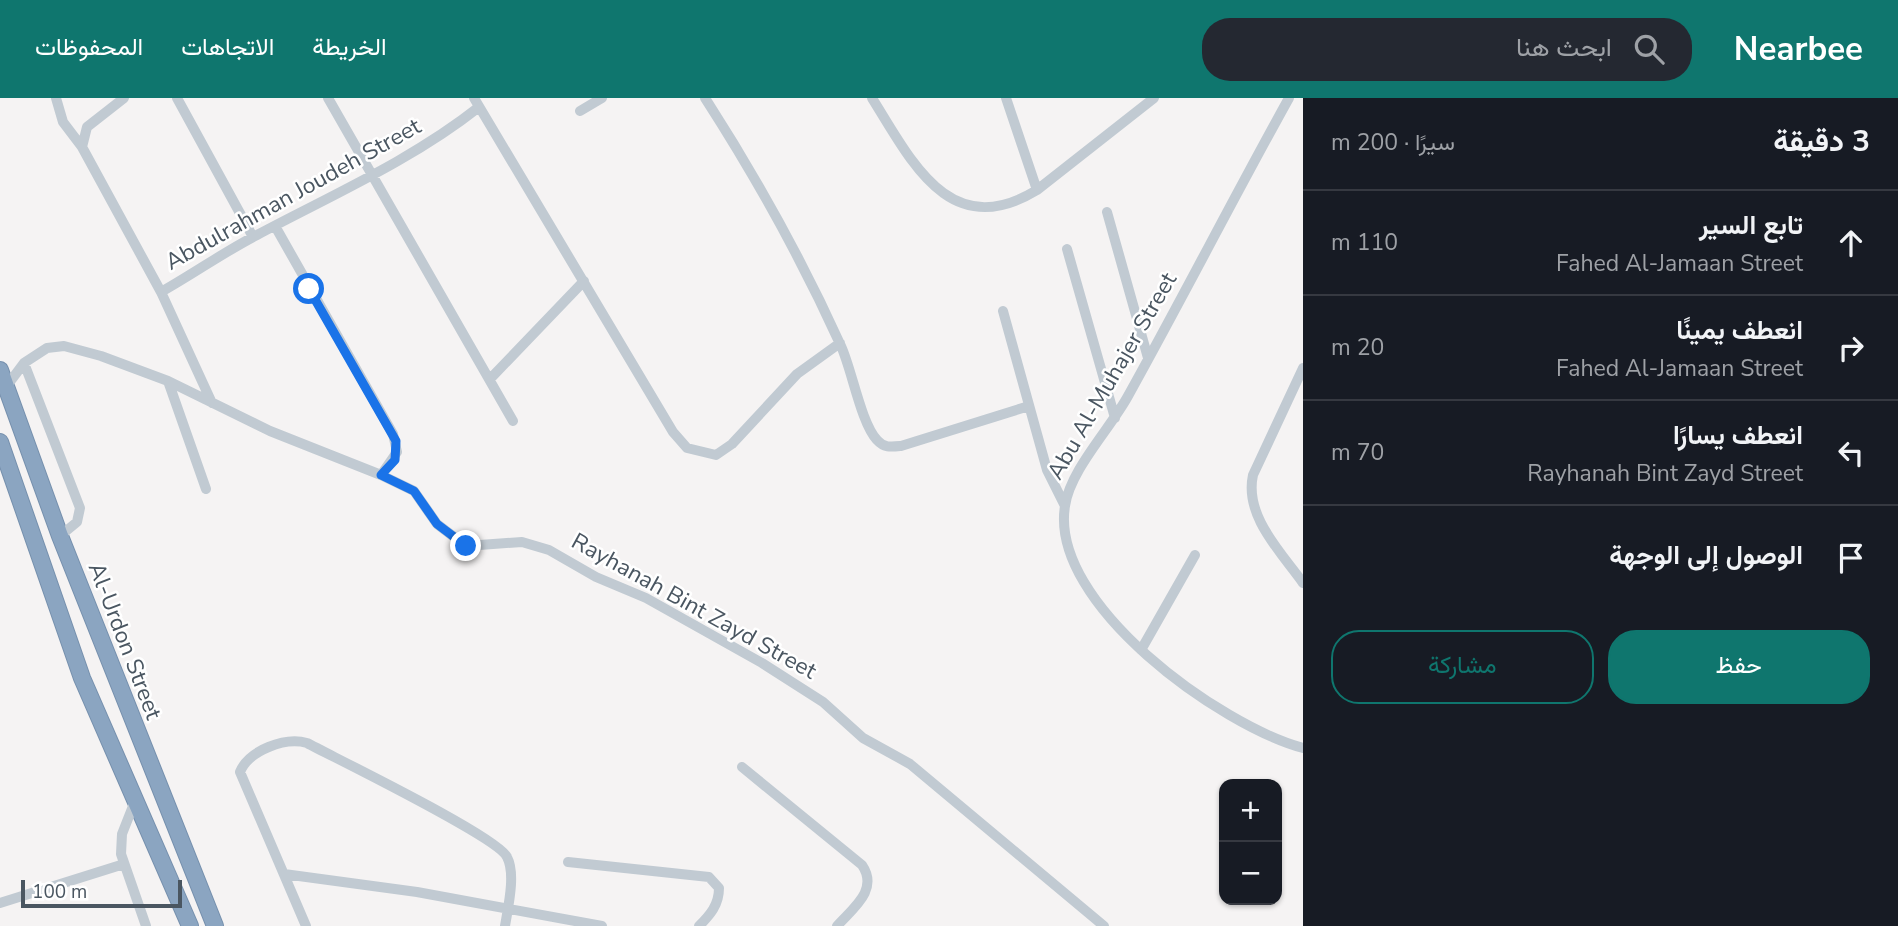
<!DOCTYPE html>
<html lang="ar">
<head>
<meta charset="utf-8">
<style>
	:root { --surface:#171b24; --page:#242831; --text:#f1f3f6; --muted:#9ea1a6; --line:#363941; --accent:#0f766e }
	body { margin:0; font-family:"Nunito Sans",Vazirmatn,sans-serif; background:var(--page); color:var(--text); direction:rtl }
	.controls { position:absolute; right:21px; bottom:21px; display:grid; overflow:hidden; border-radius:14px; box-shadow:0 2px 5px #0004 }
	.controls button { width:63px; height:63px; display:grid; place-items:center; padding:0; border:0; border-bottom:2px solid var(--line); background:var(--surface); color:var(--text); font:35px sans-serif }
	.scale { position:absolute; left:21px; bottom:18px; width:161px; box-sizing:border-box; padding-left:7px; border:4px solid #4a5661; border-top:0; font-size:19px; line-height:24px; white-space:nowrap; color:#4a5661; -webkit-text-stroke:5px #fff; paint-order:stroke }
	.stop { position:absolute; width:21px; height:21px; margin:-16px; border:5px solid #1a73e8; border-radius:50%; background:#fff }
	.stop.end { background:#1a73e8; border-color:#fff; box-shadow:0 2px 7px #0008 }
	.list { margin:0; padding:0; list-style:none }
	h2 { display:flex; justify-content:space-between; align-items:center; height:91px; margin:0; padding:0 28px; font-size:30px }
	h2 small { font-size:23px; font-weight:400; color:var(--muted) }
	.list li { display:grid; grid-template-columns:46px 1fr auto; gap:21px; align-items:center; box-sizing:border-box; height:105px; padding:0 28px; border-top:2px solid var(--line) }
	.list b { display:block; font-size:26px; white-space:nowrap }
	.list p { margin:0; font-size:23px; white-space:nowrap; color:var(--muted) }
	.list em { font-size:23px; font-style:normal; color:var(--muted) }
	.actions { display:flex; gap:14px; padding:21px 28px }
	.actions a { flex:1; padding:16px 0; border:2px solid var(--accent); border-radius:28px; text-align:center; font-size:24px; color:var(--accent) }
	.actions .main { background:var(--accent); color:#fff }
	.icon { flex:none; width:38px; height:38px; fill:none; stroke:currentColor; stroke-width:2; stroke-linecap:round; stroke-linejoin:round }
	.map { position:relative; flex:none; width:1303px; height:828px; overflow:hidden; direction:ltr }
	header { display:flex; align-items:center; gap:42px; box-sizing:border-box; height:98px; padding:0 35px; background:var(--accent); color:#fff }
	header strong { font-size:33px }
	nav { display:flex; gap:38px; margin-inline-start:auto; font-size:24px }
	.search { width:490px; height:63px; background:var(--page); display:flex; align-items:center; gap:18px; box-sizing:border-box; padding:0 24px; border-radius:28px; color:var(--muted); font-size:26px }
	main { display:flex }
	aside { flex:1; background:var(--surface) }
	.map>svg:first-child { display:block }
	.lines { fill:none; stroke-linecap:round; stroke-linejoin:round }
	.highway-casing { stroke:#7690ad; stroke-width:18 }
	.minor { stroke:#c1cad2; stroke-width:10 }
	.highway { stroke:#8ba5c1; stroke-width:16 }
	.route { stroke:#1a73e8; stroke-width:9 }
	.labels { text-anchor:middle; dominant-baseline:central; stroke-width:5; stroke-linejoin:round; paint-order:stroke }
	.street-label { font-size:23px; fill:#4a5661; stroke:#fff }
</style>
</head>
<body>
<header>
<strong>Nearbee</strong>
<div class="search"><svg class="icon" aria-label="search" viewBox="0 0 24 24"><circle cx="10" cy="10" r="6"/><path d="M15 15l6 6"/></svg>ابحث هنا</div>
<nav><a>الخريطة</a><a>الاتجاهات</a><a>المحفوظات</a></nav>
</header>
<main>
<aside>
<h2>3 دقيقة<small>سيرًا · 200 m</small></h2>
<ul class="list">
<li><svg class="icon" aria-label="ahead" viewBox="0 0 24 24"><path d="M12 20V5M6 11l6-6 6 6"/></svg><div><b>تابع السير</b><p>Fahed Al-Jamaan Street</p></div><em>110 m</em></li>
<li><svg class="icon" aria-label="right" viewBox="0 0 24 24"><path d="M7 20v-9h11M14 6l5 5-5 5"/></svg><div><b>انعطف يمينًا</b><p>Fahed Al-Jamaan Street</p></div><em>20 m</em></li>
<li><svg class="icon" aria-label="left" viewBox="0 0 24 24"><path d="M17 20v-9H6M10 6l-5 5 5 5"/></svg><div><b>انعطف يسارًا</b><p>Rayhanah Bint Zayd Street</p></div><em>70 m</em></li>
<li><svg class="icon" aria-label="arrive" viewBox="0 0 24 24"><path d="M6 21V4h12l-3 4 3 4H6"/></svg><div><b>الوصول إلى الوجهة</b></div></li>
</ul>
<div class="actions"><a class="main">حفظ</a><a>مشاركة</a></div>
</aside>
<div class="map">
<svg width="1303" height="828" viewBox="0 0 1303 828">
	<rect width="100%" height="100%" fill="#f5f3f3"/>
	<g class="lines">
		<g class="highway-casing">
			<path id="highway" d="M 0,272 L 60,438 L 215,828
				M 0,344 L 82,580 L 190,828"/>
		</g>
		<path class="minor" d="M 56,0 L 63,24 L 82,49
			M 124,0 L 87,29 L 82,49 L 161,194 L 212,305
			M 177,0 L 253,139
			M 328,0 L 513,323
			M 474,0 L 673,334 L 687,350 L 716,357 L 732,346 L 797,276 L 840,245
			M 705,0 C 756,79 802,162 841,248 C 852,272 861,325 877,342 C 884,350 891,349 901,348 L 1029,308
			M 872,0 C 912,64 950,145 1037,92 L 1154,0
			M 1006,0 L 1037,92
			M 1289,0 C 1234,99 1183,199 1128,298 C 1110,331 1070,372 1065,408 C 1049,506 1221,628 1303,650
			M 580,13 L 602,0
			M 1107,114 L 1148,260
			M 275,128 L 393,336 L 397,354 L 381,377
			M 1067,151 L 1115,320
			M 161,194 C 193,176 224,154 257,137 C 332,97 412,62 479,9
			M 1003,213 L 1047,372 L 1065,408
			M 24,265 L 80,410 L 77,424 L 60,438
			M 1303,270 L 1253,377 C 1244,418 1281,454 1303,485
			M 490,281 L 584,183
			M 168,283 L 206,391
			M 6,289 L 24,265 L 47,250 L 64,248 L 101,258 L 168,283 L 270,333 L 381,377 L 414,393 L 437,426 L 466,448 L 522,444 L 549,452 L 596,479 L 646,500 L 762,565 L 823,604 L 863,640 L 910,666 L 1104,828
			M 1141,552 L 1195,457
			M 742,669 L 862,767 C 879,792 853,810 837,828
			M 135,703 L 122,736 L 121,756 L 146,828
			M 568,764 L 709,779 L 719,790 C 719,807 710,817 699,828
			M 284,776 L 417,794 L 602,828
			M 0,805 L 124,766
			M 306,828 L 240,674 C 249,652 285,639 307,645 C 337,661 498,739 507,759 C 516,776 508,809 505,828"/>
		<use href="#highway" class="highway"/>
	</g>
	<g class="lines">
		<path class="route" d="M 309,191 L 396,343 L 395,362 L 381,377 L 414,393 L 437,426 L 466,448"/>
	</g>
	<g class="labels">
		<g class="street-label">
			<text transform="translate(293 96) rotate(-29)">Abdulrahman Joudeh Street</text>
			<text transform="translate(1112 278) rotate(-60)">Abu Al-Muhajer Street</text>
			<text transform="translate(694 508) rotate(29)">Rayhanah Bint Zayd Street</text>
			<text transform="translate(125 543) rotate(69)">Al-Urdon Street</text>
		</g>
	</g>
</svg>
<div class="controls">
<button>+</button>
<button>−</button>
</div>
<div class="scale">100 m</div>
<div class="stop" style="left:309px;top:191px"></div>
<div class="stop end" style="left:466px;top:448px"></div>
</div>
</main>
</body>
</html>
